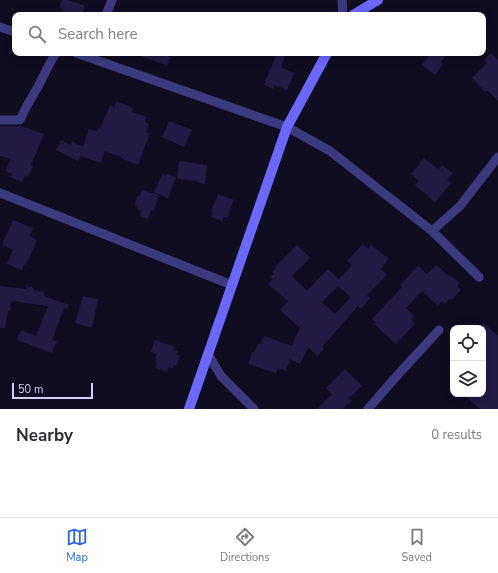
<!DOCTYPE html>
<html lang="en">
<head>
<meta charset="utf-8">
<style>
	:root { --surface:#fff; --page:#f2f2f3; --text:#2b2b33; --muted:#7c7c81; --line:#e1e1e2; --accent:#2563eb }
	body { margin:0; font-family:"Nunito Sans",sans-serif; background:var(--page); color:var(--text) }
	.controls { position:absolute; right:12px; bottom:12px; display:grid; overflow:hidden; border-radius:8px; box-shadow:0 2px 10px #0003 }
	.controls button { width:36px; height:36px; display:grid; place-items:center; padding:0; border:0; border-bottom:1px solid var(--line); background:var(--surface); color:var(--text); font:20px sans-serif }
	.scale { position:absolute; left:12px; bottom:10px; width:81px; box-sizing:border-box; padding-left:4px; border:2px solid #d4cefe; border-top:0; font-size:11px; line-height:14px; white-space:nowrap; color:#d4cefe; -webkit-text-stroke:3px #110d21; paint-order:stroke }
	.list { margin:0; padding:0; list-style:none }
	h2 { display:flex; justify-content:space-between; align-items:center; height:52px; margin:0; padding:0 16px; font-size:17px }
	h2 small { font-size:13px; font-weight:400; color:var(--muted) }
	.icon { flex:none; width:22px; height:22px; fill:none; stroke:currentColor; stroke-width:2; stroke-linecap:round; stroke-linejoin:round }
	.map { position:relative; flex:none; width:498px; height:409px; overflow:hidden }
	.search { position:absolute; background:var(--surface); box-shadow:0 2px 10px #0003; left:12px; right:12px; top:12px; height:44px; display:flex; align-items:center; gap:10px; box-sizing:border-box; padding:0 14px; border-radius:8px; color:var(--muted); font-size:15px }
	.sheet { height:108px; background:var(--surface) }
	nav { display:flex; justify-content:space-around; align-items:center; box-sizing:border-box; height:56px; border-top:1px solid var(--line); background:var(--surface); font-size:11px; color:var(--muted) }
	nav a { display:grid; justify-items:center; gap:2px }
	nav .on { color:var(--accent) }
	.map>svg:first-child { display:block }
	.building { fill:#221a42; fill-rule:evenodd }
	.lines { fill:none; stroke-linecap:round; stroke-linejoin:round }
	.street { stroke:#3c397f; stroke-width:9 }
	.secondary { stroke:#6c67fd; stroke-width:10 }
</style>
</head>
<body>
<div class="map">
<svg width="498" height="409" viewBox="0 0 498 409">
	<rect width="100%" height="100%" fill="#110d21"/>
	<path class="building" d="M 62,0 L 68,0 L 85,6 L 82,15 L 62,15 L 63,9 L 59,7 Z
		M 170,53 L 169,57 L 171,57 L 167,66 L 136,54 Z
		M 277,53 L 286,53 L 281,68 L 294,73 L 287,90 L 275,85 L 273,89 L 264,85 Z
		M 430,53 L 440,53 L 445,57 L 441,62 L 443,64 L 435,75 L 422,65 Z
		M 491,53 L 498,60 L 498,101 L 487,90 L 485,92 L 472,78 L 487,63 L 484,60 Z
		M 116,101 L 133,108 L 132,112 L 147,117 L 145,122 L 149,124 L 146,132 L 150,133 L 138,165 L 121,158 L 122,157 L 105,151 L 101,163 L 81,156 L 78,161 L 56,150 L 61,140 L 71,145 L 72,141 L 83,147 L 89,129 L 97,131 L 98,128 L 100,129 L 110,105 L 114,107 Z
		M 169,121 L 192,130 L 184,147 L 162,137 Z
		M 0,126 L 21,126 L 44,134 L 31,165 L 33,167 L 28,177 L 25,175 L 22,182 L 10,177 L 12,174 L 5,171 L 11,159 L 0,156 Z
		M 424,158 L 438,169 L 442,165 L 453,174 L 447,180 L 451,183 L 435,202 L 415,185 L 419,181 L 411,174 Z
		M 179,161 L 207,165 L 205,184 L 197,182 L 197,181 L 177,179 Z
		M 162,174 L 167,175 L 167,174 L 176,177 L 168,198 L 154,192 Z
		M 142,190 L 159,195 L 154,211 L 151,210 L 148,219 L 139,216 L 141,211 L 137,209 L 138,206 L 135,205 L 137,196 L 139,197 Z
		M 218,194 L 234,200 L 227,218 L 224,217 L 222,221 L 211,217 L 213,212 L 211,212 Z
		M 13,220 L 33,228 L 30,236 L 37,240 L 26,265 L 24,264 L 22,270 L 7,264 L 13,250 L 2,245 Z
		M 363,244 L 368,249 L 371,245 L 389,259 L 381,269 L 387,275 L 367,295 L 370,298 L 361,309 L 358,306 L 322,347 L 324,349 L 317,356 L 308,347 L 300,364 L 290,359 L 286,371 L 278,368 L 276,373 L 248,364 L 252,352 L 255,352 L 258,343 L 261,344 L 264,336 L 292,346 L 300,328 L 280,310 L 288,301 L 268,284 L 273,279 L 270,277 L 274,274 L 272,272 L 276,268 L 275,267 L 297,245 L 310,258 L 292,276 L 307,291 L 328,269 L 339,279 L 352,265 L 347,261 ZM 338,286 L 351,297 L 335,314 L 322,302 Z
		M 436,265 L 449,276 L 450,275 L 460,283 L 457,286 L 461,290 L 452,300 L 449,299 L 445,304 L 442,301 L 438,306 L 422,291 L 406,308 L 414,316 L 411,319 L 415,324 L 396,344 L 374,324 L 376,323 L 372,319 L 402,287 L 400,285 L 418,266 L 427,274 Z
		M 0,286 L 26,289 L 26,286 L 34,288 L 34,290 L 44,292 L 44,296 L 69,305 L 68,309 L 64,308 L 52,340 L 57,341 L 52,353 L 17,340 L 21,330 L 36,336 L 48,306 L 11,301 L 10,311 L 8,311 L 5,328 L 0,328 Z
		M 83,296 L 98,299 L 92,328 L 75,323 Z
		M 483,322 L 498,336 L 498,409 L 480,409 L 463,394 L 483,394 Z
		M 155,340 L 175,347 L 173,350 L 178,351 L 176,355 L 180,356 L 176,366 L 174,365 L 173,368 L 169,367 L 167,372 L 155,368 L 157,363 L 156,362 L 157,359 L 155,358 L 157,354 L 151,352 Z
		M 345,369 L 362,386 L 349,398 L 351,401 L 342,409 L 317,409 L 332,394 L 326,388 Z"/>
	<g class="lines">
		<path class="street" d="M 342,0 L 343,15
			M 106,15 L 112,0
			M 0,27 L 15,32
			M 76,53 L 287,127 L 330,151 L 432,231 L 479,277
			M 0,120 L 20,120 C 25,109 30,100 36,90 C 43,78 48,65 56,53
			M 0,193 L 232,285
			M 432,231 L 460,206 L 498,157
			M 208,354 L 221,376 L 254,409
			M 368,409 L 394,379 L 439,330"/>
		<path class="secondary" d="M 353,15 L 378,0
			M 189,409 L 287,127 L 327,53"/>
	</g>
</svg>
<div class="controls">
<button><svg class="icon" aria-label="locate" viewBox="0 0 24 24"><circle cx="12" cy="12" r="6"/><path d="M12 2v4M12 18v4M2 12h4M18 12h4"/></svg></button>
<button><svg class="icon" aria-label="layers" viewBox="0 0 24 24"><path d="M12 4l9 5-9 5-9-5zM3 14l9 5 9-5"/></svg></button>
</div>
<div class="scale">50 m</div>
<div class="search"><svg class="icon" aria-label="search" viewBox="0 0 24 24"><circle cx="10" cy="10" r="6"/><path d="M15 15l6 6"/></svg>Search here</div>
</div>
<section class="sheet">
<h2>Nearby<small>0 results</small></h2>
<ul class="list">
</ul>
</section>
<nav>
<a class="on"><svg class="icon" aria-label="map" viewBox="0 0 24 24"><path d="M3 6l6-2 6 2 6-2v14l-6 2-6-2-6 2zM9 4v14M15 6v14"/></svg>Map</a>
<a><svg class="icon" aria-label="directions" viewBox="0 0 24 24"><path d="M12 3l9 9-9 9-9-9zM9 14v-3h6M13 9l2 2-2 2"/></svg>Directions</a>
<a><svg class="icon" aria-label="saved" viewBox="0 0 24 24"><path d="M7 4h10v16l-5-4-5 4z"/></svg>Saved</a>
</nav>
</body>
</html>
